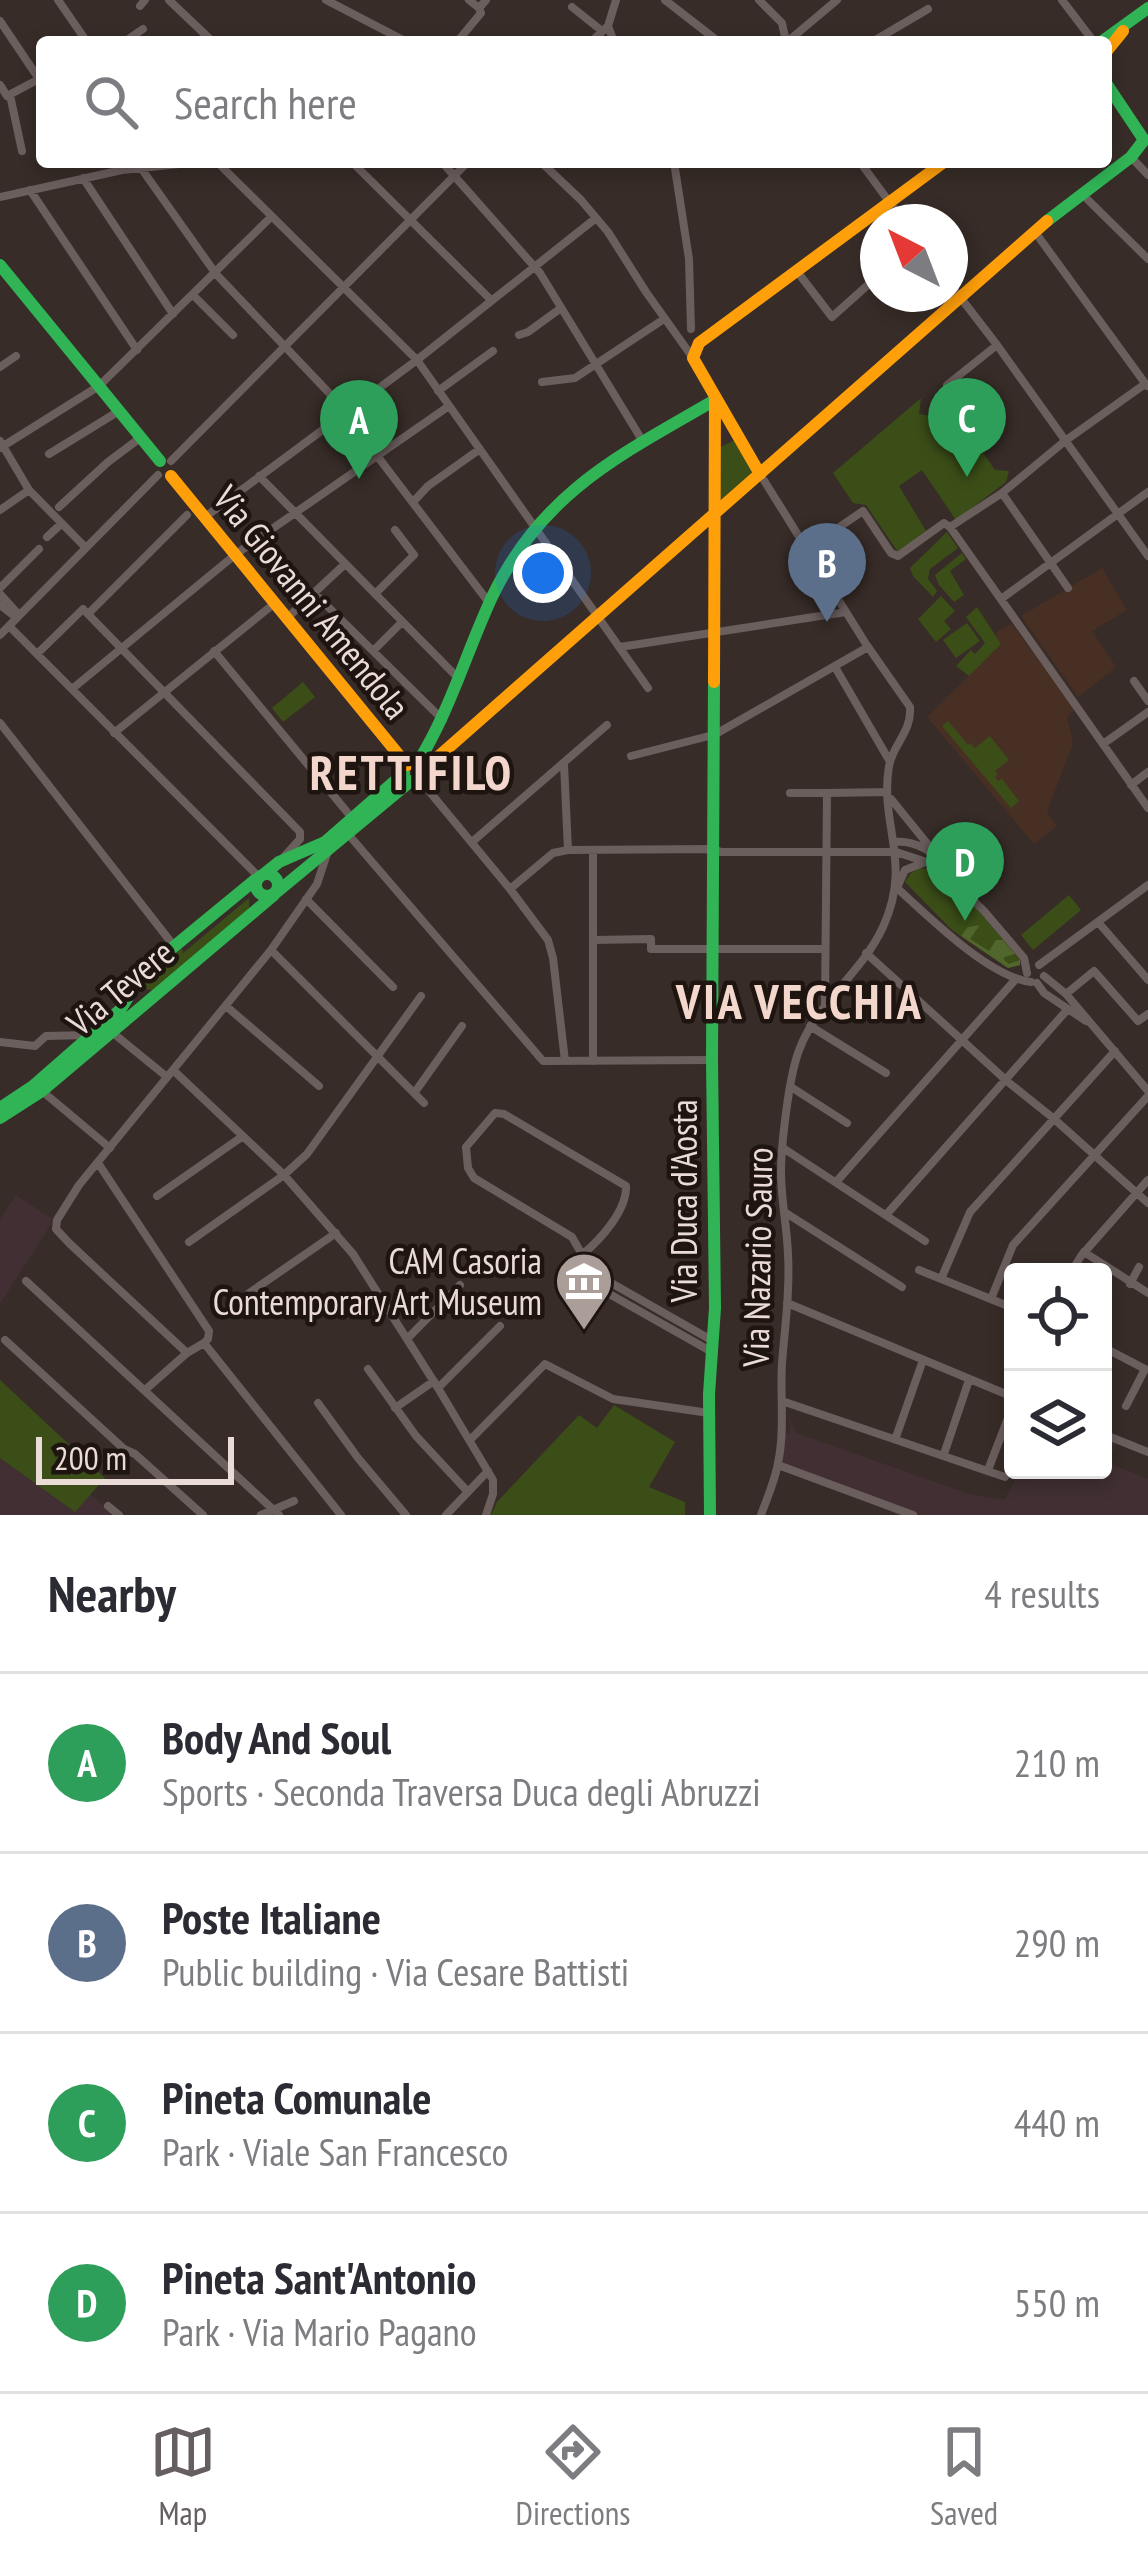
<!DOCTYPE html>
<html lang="en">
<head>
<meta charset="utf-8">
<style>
	:root { --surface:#fff; --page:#f7f7f7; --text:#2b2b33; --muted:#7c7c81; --line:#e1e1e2; --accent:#655f61 }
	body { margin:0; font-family:"PT Sans Narrow",sans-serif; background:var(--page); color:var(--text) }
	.controls { position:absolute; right:36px; bottom:36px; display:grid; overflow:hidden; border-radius:12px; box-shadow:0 6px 18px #0003 }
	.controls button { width:108px; height:108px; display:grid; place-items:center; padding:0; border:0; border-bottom:3px solid var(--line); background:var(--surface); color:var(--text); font:60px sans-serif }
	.compass { position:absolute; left:860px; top:204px; width:108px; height:108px; border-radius:50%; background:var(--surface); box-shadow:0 6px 18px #0003; rotate:318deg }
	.scale { position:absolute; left:36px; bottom:30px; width:198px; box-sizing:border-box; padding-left:12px; border:6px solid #eadbd6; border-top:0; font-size:33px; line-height:42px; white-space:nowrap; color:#eadbd6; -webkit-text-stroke:9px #1e1410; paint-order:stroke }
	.you { position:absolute; left:543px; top:573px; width:42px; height:42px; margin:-30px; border:9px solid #fff; border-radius:50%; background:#1a73e8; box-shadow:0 0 0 18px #1a73e833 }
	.badge { display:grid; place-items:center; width:78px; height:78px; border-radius:50%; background:var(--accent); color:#fff; font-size:39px; font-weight:700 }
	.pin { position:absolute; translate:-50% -99px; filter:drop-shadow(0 3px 6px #0008) }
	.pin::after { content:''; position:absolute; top:63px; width:42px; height:36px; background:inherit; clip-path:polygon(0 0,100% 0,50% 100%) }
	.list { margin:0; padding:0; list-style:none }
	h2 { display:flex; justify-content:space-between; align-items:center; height:156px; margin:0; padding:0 48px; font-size:51px }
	h2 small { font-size:39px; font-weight:400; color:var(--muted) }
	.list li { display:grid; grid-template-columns:78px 1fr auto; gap:36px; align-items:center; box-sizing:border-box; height:180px; padding:0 48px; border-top:3px solid var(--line) }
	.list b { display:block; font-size:45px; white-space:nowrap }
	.list p { margin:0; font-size:39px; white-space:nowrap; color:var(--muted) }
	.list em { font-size:39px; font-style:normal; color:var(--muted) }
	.icon { flex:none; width:66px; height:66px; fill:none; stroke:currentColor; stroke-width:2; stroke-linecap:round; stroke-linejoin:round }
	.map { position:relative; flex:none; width:1148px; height:1515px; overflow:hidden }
	.search { position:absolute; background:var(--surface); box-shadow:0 6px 18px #0003; left:36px; right:36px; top:36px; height:132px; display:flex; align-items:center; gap:30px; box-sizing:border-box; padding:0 42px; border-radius:12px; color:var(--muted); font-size:45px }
	.sheet { height:876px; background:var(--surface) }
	nav { display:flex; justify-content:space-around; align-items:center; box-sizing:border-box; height:168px; border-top:3px solid var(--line); background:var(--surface); font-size:33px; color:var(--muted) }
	nav a { display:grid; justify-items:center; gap:6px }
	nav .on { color:var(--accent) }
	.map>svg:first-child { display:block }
	.built { fill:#482f24 }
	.industrial { fill:#412f33 }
	.green { fill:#3b4e18 }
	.forest { fill:#51662d }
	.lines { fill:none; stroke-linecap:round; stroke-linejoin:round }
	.street { stroke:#6b5f5e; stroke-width:8 }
	.fast { stroke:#30b455; stroke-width:12 }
	.slow { stroke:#ff9f0a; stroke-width:12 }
	.labels { text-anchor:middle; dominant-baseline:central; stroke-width:9; stroke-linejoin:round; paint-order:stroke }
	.street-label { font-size:36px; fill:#eadbd6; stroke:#1e1410 }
	.poi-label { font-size:36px; fill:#eadbd6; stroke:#1e1410; text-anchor:end }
	.district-label { font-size:48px; font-weight:bold; letter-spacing:3px; fill:#f4d7cc; stroke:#1e1410 }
</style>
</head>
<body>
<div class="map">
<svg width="1148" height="1515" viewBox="0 0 1148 1515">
	<rect width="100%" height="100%" fill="#372c27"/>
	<path class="built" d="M 1102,568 L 1127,610 L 1092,631 L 1116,667 L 1078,697 L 1021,616 Z
		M 1012,624 L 1075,709 L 1067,717 L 1073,743 L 1047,812 L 1057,826 L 1034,844 L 927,717 L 1001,644 L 995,633 Z"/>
	<path class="industrial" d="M 16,1195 L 54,1220 L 0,1304 L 0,1219 Z
		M 788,1416 L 797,1433 L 969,1494 L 1005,1500 L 1020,1470 L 1033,1470 L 1049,1476 L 1051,1470 L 1103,1470 L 1103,1438 L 1116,1443 L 1109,1463 L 1148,1479 L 1148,1515 L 897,1515 L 876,1504 L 779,1468 L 780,1432 L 789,1434 L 791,1428 Z
		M 0,1458 L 74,1511 L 90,1494 L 114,1515 L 0,1515 Z"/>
	<path class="green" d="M 921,398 L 919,414 L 942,418 L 957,416 L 995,470 L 1009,471 L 1006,482 L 956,520 L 922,470 L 899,486 L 926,531 L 898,552 L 866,505 L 853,503 L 833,473 Z
		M 735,440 L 756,474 L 720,506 L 717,449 Z
		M 947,532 L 958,548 L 930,569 L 928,579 L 937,591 L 933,597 L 913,576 L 910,568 Z
		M 962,553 L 966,559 L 950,571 L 964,595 L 954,602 L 939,585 L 935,575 Z
		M 941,596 L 955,611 L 944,621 L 951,629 L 936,642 L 918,619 Z
		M 977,607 L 1001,644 L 969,676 L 956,666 L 971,650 L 975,654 L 985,643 L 966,617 Z
		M 967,623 L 980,641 L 956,658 L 943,640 Z
		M 303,682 L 315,697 L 283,722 L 272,708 Z
		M 948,721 L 968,745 L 970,743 L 975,748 L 990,736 L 1009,760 L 995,771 L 998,774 L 995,777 L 998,781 L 1002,779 L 1019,801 L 1011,808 L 942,726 Z
		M 920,868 L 932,869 L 944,874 L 946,883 L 954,884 L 965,896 L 966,902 L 973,904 L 1020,960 L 1020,965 L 1008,968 L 952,930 L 905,882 L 911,873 Z
		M 1069,895 L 1081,910 L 1033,950 L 1021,935 Z
		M 249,898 L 249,910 L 152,990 L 145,989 L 144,980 L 182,948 L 183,953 Z
		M 0,1380 L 105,1478 L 75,1512 L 0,1458 Z
		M 614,1405 L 675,1442 L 649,1487 L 685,1502 L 685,1515 L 491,1515 L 497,1502 L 579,1415 L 597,1428 Z"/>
	<path class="forest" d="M 980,925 L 970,939 L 989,951 L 996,940 L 1003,940 L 1015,954 L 1004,957 L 1004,960 L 1009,964 L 1020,960 L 1020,965 L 1008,968 L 961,936 L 968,927 Z"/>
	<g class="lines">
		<path class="street" d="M 58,0 L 87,42
			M 169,0 L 213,42
			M 326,0 L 407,42
			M 469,0 L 479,8
			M 665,0 L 719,42
			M 759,0 L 782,23 L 786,42
			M 1062,0 L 1094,42
			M 140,6 L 145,0
			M 572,7 L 602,31
			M 0,21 L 39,79
			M 608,26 L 614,42
			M 124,42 L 143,29
			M 457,42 L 481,13 L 479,8 L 486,0
			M 591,42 L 608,26 L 616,0
			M 787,42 L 837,0
			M 872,42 L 928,9
			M 0,85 L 7,96 L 41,78
			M 10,95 L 22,151
			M 1131,157 L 1148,175
			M 217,162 L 417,360 L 648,688
			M 352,162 L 490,299
			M 442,162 L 540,273 L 642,440
			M 541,162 L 581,200 L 608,232 L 646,292 L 693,358
			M 674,162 L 689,259 L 691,329
			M 860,162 L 904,222
			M 141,168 L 216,274 L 330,394 L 490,604
			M 83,178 L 173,314
			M 30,190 L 137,350
			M 1082,194 L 1148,259
			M 0,197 L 122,170 L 199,162
			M 1035,232 L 1147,386
			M 796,270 L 832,317 L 870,283
			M 950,284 L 997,345 L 1148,556
			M 193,295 L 233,335
			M 519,335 L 528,332 L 561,308
			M 0,367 L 16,356
			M 542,382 L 575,378 L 664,319
			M 947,385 L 997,345
			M 438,391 L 493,351
			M 0,441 L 29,490 L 86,548
			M 0,448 L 99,386 L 271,217
			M 49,454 L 119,411
			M 171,461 L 468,162
			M 760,474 L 866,644 L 910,707 C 912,732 893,744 889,766 C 879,825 913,862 883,927 C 860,977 809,1007 795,1063 C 788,1089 781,1146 781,1172 C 781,1199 787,1227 788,1254 C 790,1290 785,1327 782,1363 C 780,1396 785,1430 778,1463 C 775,1481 767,1498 761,1515
			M 259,476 L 460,680
			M 1002,493 L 1068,588
			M 413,502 L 428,486 L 480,449
			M 59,507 L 108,462 L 140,438
			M 0,510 L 29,490
			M 205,517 L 417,360 L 596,218
			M 950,527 L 1148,808
			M 47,537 L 61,524
			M 807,549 L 863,511 L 891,553 L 898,556 L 944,523 L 950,527 L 1002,493 L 1065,441 L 1145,384
			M 0,588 L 39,549
			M 314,593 L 443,720
			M 0,594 L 19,615
			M 375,594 L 414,555 L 395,530
			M 1001,599 L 1148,492
			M 0,605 L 17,618
			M 88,614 L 187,515
			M 287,618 L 345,564
			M 9,626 L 259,877
			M 0,635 L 158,475
			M 620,647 L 846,612
			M 214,651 L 352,818
			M 373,651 L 402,622
			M 37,654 L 83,609 L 300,832 L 300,839 L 284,857
			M 835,667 L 889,760
			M 1134,681 L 1148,701
			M 72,689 L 236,554 L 449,406
			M 0,723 L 174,946
			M 114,733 L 275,603
			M 714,735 L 868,647
			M 1103,744 L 1148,712
			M 631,756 L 713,735
			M 564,764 L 568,850
			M 419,779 L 510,889 L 548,940 L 553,958 L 565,1061
			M 1131,785 L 1148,772
			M 790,793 L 827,793
			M 891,799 L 934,852
			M 348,834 L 543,1061 L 712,1060
			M 472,842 L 607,725
			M 895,842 C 916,840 932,852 947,866
			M 593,850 L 593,1061
			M 923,863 L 905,870 L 897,888 C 929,917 989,977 1031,982
			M 938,866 L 984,911 L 1024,958 L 1027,973
			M 510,889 L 553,853 L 568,850 L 713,849 L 721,852 L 896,852 L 939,866
			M 306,899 L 393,987
			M 1098,922 L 1148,980
			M 593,940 L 651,939 L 651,949 L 825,949
			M 271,950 L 424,1103
			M 866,953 L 1008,1082 L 1053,1118 L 1148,1203
			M 1039,965 L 1148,885
			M 1044,976 L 1066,994 L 1148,1091
			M 1037,983 L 1044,993 L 1086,1021
			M 1066,994 L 1094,971 L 1138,1021 L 1148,1014
			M 825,1004 L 827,793 L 887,792
			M 226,1006 L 319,1086
			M 810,1026 L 886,1073
			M 113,1033 L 167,1077
			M 0,1042 L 35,1046 L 46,1036 L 90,1035
			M 173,1070 L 284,1175 L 353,1254 L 438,1388 L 493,1480 L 493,1494 L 486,1515
			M 791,1087 L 847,1123
			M 42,1091 L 110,1148
			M 415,1092 L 462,1026
			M 783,1148 L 925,1241
			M 98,1163 L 209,1331 L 208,1339 L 204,1343 L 341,1515
			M 837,1181 L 1015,980
			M 157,1196 L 243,1136
			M 786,1213 L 902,1287
			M 886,1215 L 1067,1010
			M 189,1242 L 284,1175 L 307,1154 L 421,996
			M 1084,1252 L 1148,1293
			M 583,1254 C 601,1239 627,1210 626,1186 L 504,1114 L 495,1113 L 466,1147 L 468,1168 L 474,1178 L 572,1237 L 592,1272 L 713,1341
			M 919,1270 L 1013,1308
			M 592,1272 L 590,1279 L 597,1287 L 712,1352
			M 1071,1272 L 1081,1256 L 1148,1180
			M 941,1279 L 970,1212 L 1115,1051
			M 26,1281 L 279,1515
			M 1130,1284 L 1139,1267
			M 991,1299 L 1013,1245 L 1148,1096
			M 787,1303 L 1013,1397
			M 229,1307 L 336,1233
			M 407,1339 L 460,1285
			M 5,1340 L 124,1449 L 135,1454 L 203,1515
			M 1103,1347 L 1145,1369 L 1126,1406
			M 187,1353 L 69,1243 L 56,1229 L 57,1220 L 79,1185 L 271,950 L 317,884 L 327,854
			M 368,1369 L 416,1436 L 468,1492
			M 438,1388 L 500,1326
			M 145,1390 L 187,1353 L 204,1343
			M 782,1401 L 1005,1477
			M 318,1403 L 358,1458 L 406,1515
			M 395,1408 L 434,1381
			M 1103,1434 L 1148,1452
			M 896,1437 L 923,1360
			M 470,1440 L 545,1364 L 613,1399 L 709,1413
			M 944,1454 L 969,1380
			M 778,1465 L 913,1515
			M 988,1470 L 1013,1405
			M 108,1506 L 119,1515
			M 261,1515 L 294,1501
			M 446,1515 L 488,1471"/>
		<path class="fast" d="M 1101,42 L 1148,8
			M 1047,221 L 1131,157 L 1144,140 L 1106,83
			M 0,265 L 160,461
			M 417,764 C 450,711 466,653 492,597 C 542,492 620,455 715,400
			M256 885a11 11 0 1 1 22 0a11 11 0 1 1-22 0Z
			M 264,874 L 279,862 L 325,842 L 404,773
			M 277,892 L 411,781
			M 0,1108 L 33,1086 L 121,1009 L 143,972 L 255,880
			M 0,1118 L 42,1091 L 274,895
			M 710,1515 L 709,1394 L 715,1308 L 712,1060 L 714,682"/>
		<path class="slow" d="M 1106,52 L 1123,31
			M 760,474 L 693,358 L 699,343 L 944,162
			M 171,476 L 407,765
			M 714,682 L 715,400
			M 422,771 L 1047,221"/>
	</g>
	<defs>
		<g id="museum-pin" transform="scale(3)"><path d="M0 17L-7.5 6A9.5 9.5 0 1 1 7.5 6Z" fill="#ab9e99" stroke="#1e1410"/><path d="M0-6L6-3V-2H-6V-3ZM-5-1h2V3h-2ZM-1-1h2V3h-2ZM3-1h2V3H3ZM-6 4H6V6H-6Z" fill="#fff"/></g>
	</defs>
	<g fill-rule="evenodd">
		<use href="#museum-pin" x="584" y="1281"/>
	</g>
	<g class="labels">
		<g class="street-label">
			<text transform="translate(312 602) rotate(51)">Via Giovanni Amendola</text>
			<text transform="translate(120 987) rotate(-40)">Via Tevere</text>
			<text transform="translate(683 1201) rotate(-90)">Via Duca d'Aosta</text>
			<text transform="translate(757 1257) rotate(-89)">Via Nazario Sauro</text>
		</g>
		<g class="poi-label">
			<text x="542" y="1260">CAM Casoria<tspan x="542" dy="41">Contemporary Art Museum</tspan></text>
		</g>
		<g class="district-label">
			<text x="412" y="772">RETTIFILO</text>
			<text x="800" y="1001">VIA VECCHIA</text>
		</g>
	</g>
</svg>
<div class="controls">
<button><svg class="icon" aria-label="locate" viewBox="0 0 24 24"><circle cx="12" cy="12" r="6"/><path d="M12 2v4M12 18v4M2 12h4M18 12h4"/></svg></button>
<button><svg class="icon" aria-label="layers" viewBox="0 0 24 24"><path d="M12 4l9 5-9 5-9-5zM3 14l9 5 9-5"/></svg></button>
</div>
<svg class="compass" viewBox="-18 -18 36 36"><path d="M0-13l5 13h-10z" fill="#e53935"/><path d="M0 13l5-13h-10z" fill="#7c7c81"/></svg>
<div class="scale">200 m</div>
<div class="you"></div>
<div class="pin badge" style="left:359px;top:479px;background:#2e9e5b">A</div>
<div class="pin badge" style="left:827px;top:622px;background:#5c6f8a">B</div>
<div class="pin badge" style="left:967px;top:477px;background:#2e9e5b">C</div>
<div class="pin badge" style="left:965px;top:921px;background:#2e9e5b">D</div>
<div class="search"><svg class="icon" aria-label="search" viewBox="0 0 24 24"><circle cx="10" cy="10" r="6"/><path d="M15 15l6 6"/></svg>Search here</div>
</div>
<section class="sheet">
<h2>Nearby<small>4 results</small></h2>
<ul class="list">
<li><span class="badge" style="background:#2e9e5b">A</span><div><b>Body And Soul</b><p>Sports · Seconda Traversa Duca degli Abruzzi</p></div><em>210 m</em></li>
<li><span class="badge" style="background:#5c6f8a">B</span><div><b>Poste Italiane</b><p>Public building · Via Cesare Battisti</p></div><em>290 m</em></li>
<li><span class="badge" style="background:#2e9e5b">C</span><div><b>Pineta Comunale</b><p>Park · Viale San Francesco</p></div><em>440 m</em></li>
<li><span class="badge" style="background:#2e9e5b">D</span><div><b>Pineta Sant'Antonio</b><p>Park · Via Mario Pagano</p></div><em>550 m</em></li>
</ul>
</section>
<nav>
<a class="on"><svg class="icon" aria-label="map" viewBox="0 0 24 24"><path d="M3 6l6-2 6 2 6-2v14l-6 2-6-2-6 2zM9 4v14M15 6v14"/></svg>Map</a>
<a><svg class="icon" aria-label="directions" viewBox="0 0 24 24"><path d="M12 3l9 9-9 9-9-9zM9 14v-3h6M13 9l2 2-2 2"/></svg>Directions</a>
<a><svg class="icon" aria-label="saved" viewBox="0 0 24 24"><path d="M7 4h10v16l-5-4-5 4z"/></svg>Saved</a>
</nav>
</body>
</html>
